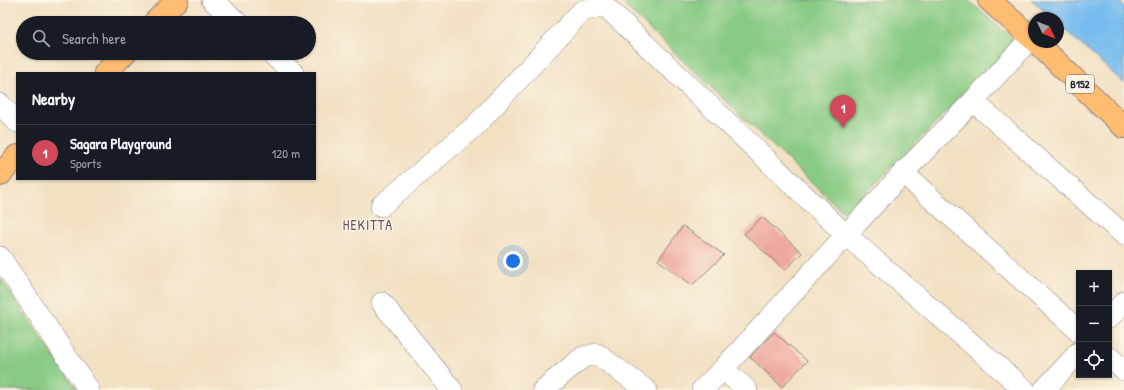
<!DOCTYPE html>
<html lang="en">
<head>
<meta charset="utf-8">
<style>
	:root { --surface:#171b24; --page:#242831; --text:#f1f3f6; --muted:#9ea1a6; --line:#363941; --accent:#d1495b }
	body { margin:0; font-family:"Patrick Hand",sans-serif; background:var(--page); color:var(--text) }
	.controls { position:absolute; right:12px; bottom:12px; display:grid; overflow:hidden; border-radius:0px; box-shadow:0 1px 3px #0004 }
	.controls button { width:36px; height:36px; display:grid; place-items:center; padding:0; border:0; border-bottom:1px solid var(--line); background:var(--surface); color:var(--text); font:20px sans-serif }
	.compass { position:absolute; left:1028px; top:12px; width:36px; height:36px; border-radius:50%; background:var(--surface); box-shadow:0 1px 3px #0004; rotate:133deg }
	.you { position:absolute; left:513px; top:261px; width:14px; height:14px; margin:-10px; border:3px solid #fff; border-radius:50%; background:#1a73e8; box-shadow:0 0 0 6px #1a73e833 }
	.badge { display:grid; place-items:center; width:26px; height:26px; border-radius:50%; background:var(--accent); color:#fff; font-size:13px; font-weight:700 }
	.pin { position:absolute; translate:-50% -33px; filter:drop-shadow(0 1px 2px #0008) }
	.pin::after { content:''; position:absolute; top:21px; width:14px; height:12px; background:inherit; clip-path:polygon(0 0,100% 0,50% 100%) }
	.list { margin:0; padding:0; list-style:none }
	h2 { display:flex; justify-content:space-between; align-items:center; height:52px; margin:0; padding:0 16px; font-size:17px }
	h2 small { font-size:13px; font-weight:400; color:var(--muted) }
	.list li { display:grid; grid-template-columns:26px 1fr auto; gap:12px; align-items:center; box-sizing:border-box; height:56px; padding:0 16px; border-top:1px solid var(--line) }
	.list b { display:block; font-size:15px; white-space:nowrap }
	.list p { margin:0; font-size:13px; white-space:nowrap; color:var(--muted) }
	.list em { font-size:13px; font-style:normal; color:var(--muted) }
	.icon { flex:none; width:22px; height:22px; fill:none; stroke:currentColor; stroke-width:2; stroke-linecap:round; stroke-linejoin:round }
	.map { position:relative; flex:none; width:1124px; height:390px; overflow:hidden }
	.search { position:absolute; background:var(--surface); box-shadow:0 1px 3px #0004; left:16px; top:16px; width:300px; height:44px; display:flex; align-items:center; gap:10px; box-sizing:border-box; padding:0 14px; border-radius:22px; color:var(--muted); font-size:15px }
	.panel { position:absolute; background:var(--surface); box-shadow:0 1px 3px #0004; left:16px; top:72px; width:300px; height:108px; border-radius:0px }
	.map>svg:first-child { display:block }
	.green { fill:#88cb84; stroke:#557660 }
	.water { fill:#77bcee; stroke:#4c6f94 }
	.building { fill:#eea79b }
	.lines { fill:none; stroke-linecap:round; stroke-linejoin:round }
	.minor-casing { stroke:#8a817e; stroke-width:22 }
	.major-casing { stroke:#8a817e; stroke-width:24 }
	.minor { stroke:#fff; stroke-width:21 }
	.major { stroke:#febc71; stroke-width:22 }
	.labels { text-anchor:middle; dominant-baseline:central; stroke-width:3; stroke-linejoin:round; paint-order:stroke }
	.shield { fill:#fcf5e5; stroke:#63616e; stroke-width:1 }
	.shield-label { font-size:11px; font-weight:bold; fill:#22223b }
	.quarter-label { font-size:14px; letter-spacing:1px; fill:#69515d; stroke:#fcf5e5 }
</style>
</head>
<body>
<div class="map">
<svg width="1124" height="390" viewBox="0 0 1124 390">
	<rect width="100%" height="100%" fill="#fcf5e5"/>
	<filter id="ink" filterUnits="userSpaceOnUse"><feTurbulence type="fractalNoise" baseFrequency=".025" numOctaves="2"/><feDisplacementMap in="SourceGraphic" scale="8" xChannelSelector="R" yChannelSelector="G"/><feConvolveMatrix kernelMatrix="1 2 1 2 8 2 1 2 1" color-interpolation-filters="sRGB"/></filter>
	<filter id="wash" filterUnits="userSpaceOnUse"><feTurbulence type="fractalNoise" baseFrequency=".012" numOctaves="4" result="noise"/><feDisplacementMap in="SourceGraphic" scale="16" xChannelSelector="R" yChannelSelector="G"/><feGaussianBlur stdDeviation="0.9" result="paint"/><feColorMatrix in="noise" values="0 0 0 0 0 0 0 0 0 0 0 0 0 0 0 0 0 1.4 0 .05"/><feComposite in="paint" operator="in"/></filter>
	<g filter="url(#wash)">
		<rect width="100%" height="100%" fill="#f2e0c2"/>
		<path class="green" d="M 623,0 L 968,0 L 1016,42 L 845,214 L 626,7 Z
			M 0,278 L 76,388 L 77,390 L 0,390 Z"/>
		<path class="water" d="M 1032,0 L 1118,0 L 1124,6 L 1124,83 L 1058,24 L 1058,18 L 1052,18 Z"/>
		<g id="blocks">
			<path class="building" d="M 762,217 L 802,253 L 785,270 L 744,234 Z
				M 683,226 L 724,255 L 692,285 L 658,260 Z
				M 774,332 L 807,361 L 782,387 L 750,357 Z"/>
		</g>
	</g>
	<g filter="url(#ink)">
		<use href="#blocks" fill-opacity="0" stroke="#8a817e" stroke-width="1"/>
		<g class="lines">
			<g class="minor-casing">
				<path id="minor" d="M 212,0 L 238,23
					M 271,53 L 293,73
					M 973,101 L 1124,235
					M 0,104 L 17,122
					M 903,173 L 1079,331
					M 381,206 L 476,125 L 582,11 L 604,5 L 846,235 L 1025,390
					M 0,257 L 89,390
					M 382,303 L 452,390
					M 1109,318 L 1124,302
					M 1109,357 L 1124,370
					M 723,369 L 747,390
					M 543,390 L 583,357 L 597,354 L 646,390
					M 702,390 L 723,369 L 846,235 L 903,173 L 973,101 L 1031,38
					M 1044,390 L 1079,352"/>
			</g>
			<g class="major-casing">
				<path id="major" d="M 989,0 L 1034,40
					M 154,23 L 177,0
					M 1036,42 L 1124,127
					M 105,73 L 125,53
					M 0,175 L 17,156"/>
			</g>
			<use href="#minor" class="minor"/>
			<use href="#major" class="major"/>
		</g>
	</g>
	<g class="labels">
		<rect class="shield" x="1066" y="75" width="28" height="18" rx="3"/>
		<g class="shield-label">
			<text x="1080" y="84">B152</text>
		</g>
		<g class="quarter-label">
			<text x="368" y="224">HEKITTA</text>
		</g>
	</g>
</svg>
<div class="controls">
<button>+</button>
<button>−</button>
<button><svg class="icon" aria-label="locate" viewBox="0 0 24 24"><circle cx="12" cy="12" r="6"/><path d="M12 2v4M12 18v4M2 12h4M18 12h4"/></svg></button>
</div>
<svg class="compass" viewBox="-18 -18 36 36"><path d="M0-13l5 13h-10z" fill="#e53935"/><path d="M0 13l5-13h-10z" fill="#9ea1a6"/></svg>
<div class="you"></div>
<div class="pin badge" style="left:843px;top:128px">1</div>
<div class="search"><svg class="icon" aria-label="search" viewBox="0 0 24 24"><circle cx="10" cy="10" r="6"/><path d="M15 15l6 6"/></svg>Search here</div>
<section class="panel">
<h2>Nearby<small></small></h2>
<ul class="list">
<li><span class="badge">1</span><div><b>Sagara Playground</b><p>Sports</p></div><em>120 m</em></li>
</ul>
</section>
</div>
</body>
</html>
